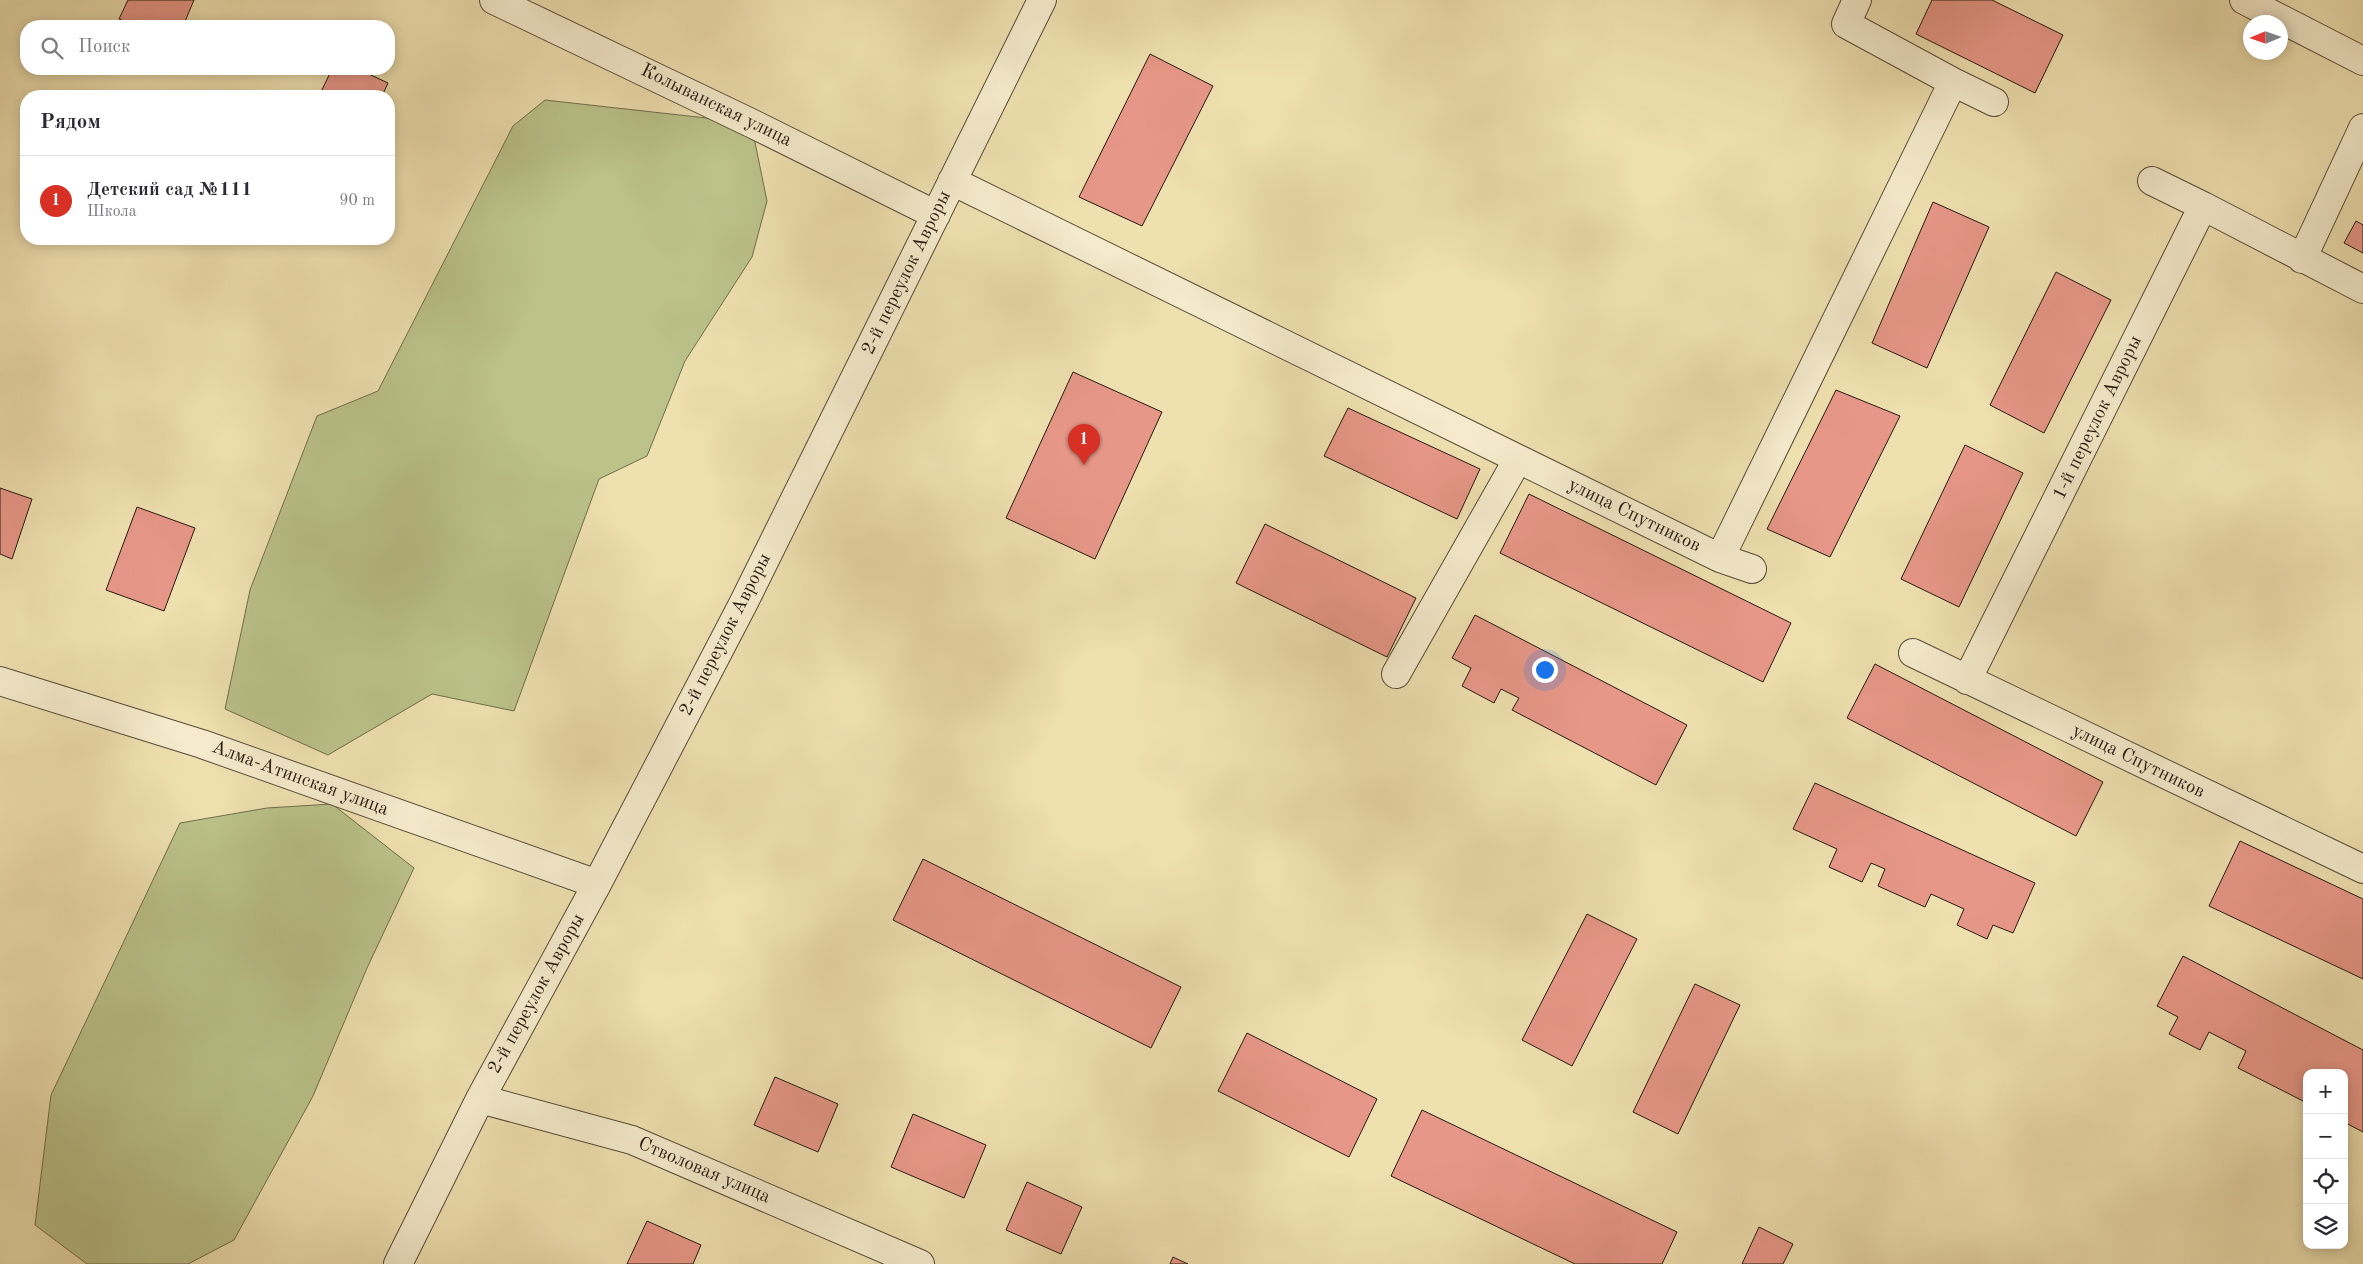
<!DOCTYPE html>
<html lang="ru">
<head>
<meta charset="utf-8">
<style>
	:root { --surface:#fff; --page:#f7f7f7; --text:#2b2b33; --muted:#7c7c81; --line:#e1e1e2; --accent:#d93025 }
	body { margin:0; font-family:"Old Standard TT",serif; background:var(--page); color:var(--text) }
	.controls { position:absolute; right:15px; bottom:15px; display:grid; overflow:hidden; border-radius:10px; box-shadow:0 2px 12px #0003 }
	.controls button { width:45px; height:45px; display:grid; place-items:center; padding:0; border:0; border-bottom:1px solid var(--line); background:var(--surface); color:var(--text); font:25px sans-serif }
	.compass { position:absolute; left:2243px; top:15px; width:45px; height:45px; border-radius:50%; background:var(--surface); box-shadow:0 2px 12px #0003; rotate:268deg }
	.you { position:absolute; left:1544px; top:669px; width:18px; height:18px; margin:-12px; border:4px solid #fff; border-radius:50%; background:#1a73e8; box-shadow:0 0 0 8px #1a73e833 }
	.badge { display:grid; place-items:center; width:32px; height:32px; border-radius:50%; background:var(--accent); color:#fff; font-size:16px; font-weight:700 }
	.pin { position:absolute; translate:-50% -41px; filter:drop-shadow(0 1px 2px #0008) }
	.pin::after { content:''; position:absolute; top:26px; width:18px; height:15px; background:inherit; clip-path:polygon(0 0,100% 0,50% 100%) }
	.list { margin:0; padding:0; list-style:none }
	h2 { display:flex; justify-content:space-between; align-items:center; height:65px; margin:0; padding:0 20px; font-size:21px }
	h2 small { font-size:16px; font-weight:400; color:var(--muted) }
	.list li { display:grid; grid-template-columns:32px 1fr auto; gap:15px; align-items:center; box-sizing:border-box; height:90px; padding:0 20px; border-top:1px solid var(--line) }
	.list b { display:block; font-size:19px; white-space:nowrap }
	.list p { margin:0; font-size:16px; white-space:nowrap; color:var(--muted) }
	.list em { font-size:16px; font-style:normal; color:var(--muted) }
	.icon { flex:none; width:28px; height:28px; fill:none; stroke:currentColor; stroke-width:2; stroke-linecap:round; stroke-linejoin:round }
	.map { position:relative; flex:none; width:2363px; height:1264px; overflow:hidden }
	.search { position:absolute; background:var(--surface); box-shadow:0 2px 12px #0003; left:20px; top:20px; width:375px; height:55px; display:flex; align-items:center; gap:12px; box-sizing:border-box; padding:0 18px; border-radius:20px; color:var(--muted); font-size:19px }
	.panel { position:absolute; background:var(--surface); box-shadow:0 2px 12px #0003; left:20px; top:90px; width:375px; height:155px; border-radius:20px }
	.map>svg:first-child { display:block }
	.green { fill:#bbc28a; stroke:#706e4c }
	.building { fill:#e79788; stroke:#251b0f }
	.lines { fill:none; stroke-linecap:round; stroke-linejoin:round }
	.minor-casing { stroke:#584c37; stroke-width:30 }
	.minor { stroke:#f5ebcc; stroke-width:28 }
	.labels { text-anchor:middle; dominant-baseline:central; stroke-width:5; stroke-linejoin:round; paint-order:stroke }
	.street-label { font-size:19px; fill:#251b0f; stroke:#f5ebcc }
</style>
</head>
<body>
<div class="map">
<svg width="2363" height="1264" viewBox="0 0 2363 1264">
	<rect width="100%" height="100%" fill="#efe0b0"/>
	<filter id="stains"><feTurbulence type="fractalNoise" baseFrequency=".004" numOctaves="4"/><feColorMatrix values="0 0 0 0 .2 0 0 0 0 .09 0 0 0 0 .02 0 0 0 .5 -.17"/></filter>
	<radialGradient id="worn" r=".72"><stop offset=".6" stop-color="#630" stop-opacity="0"/><stop offset="1" stop-color="#630" stop-opacity=".3"/></radialGradient>
	<path class="green" d="M 545,100 L 751,123 L 767,201 L 752,257 L 685,361 L 647,456 L 599,479 L 514,711 L 432,694 L 328,755 L 225,709 L 250,590 L 317,416 L 378,391 L 513,126 Z
		M 332,804 L 414,868 L 367,968 L 313,1096 L 234,1240 L 188,1264 L 87,1264 L 35,1225 L 51,1095 L 180,823 L 267,808 Z"/>
	<path class="building" d="M 128,0 L 194,0 L 183,26 L 136,26 L 119,19 Z
		M 1932,0 L 1992,0 L 2063,35 L 2035,93 L 1916,34 Z
		M 1150,54 L 1213,86 L 1142,226 L 1079,197 Z
		M 332,69 L 358,69 L 388,83 L 382,96 L 319,96 Z
		M 1933,202 L 1989,227 L 1927,368 L 1872,343 Z
		M 2356,221 L 2363,225 L 2363,253 L 2344,243 Z
		M 2056,272 L 2111,300 L 2044,433 L 1990,405 Z
		M 1073,372 L 1162,412 L 1095,559 L 1006,518 Z
		M 1836,390 L 1900,416 L 1830,557 L 1767,529 Z
		M 1348,408 L 1480,469 L 1457,519 L 1324,456 Z
		M 1965,445 L 2023,473 L 1959,607 L 1901,579 Z
		M 0,488 L 32,499 L 12,559 L 0,554 Z
		M 1529,494 L 1791,623 L 1763,682 L 1500,553 Z
		M 137,507 L 195,528 L 164,611 L 106,590 Z
		M 1265,524 L 1416,598 L 1387,657 L 1236,583 Z
		M 1475,615 L 1687,725 L 1656,785 L 1512,710 L 1519,698 L 1501,689 L 1494,703 L 1462,686 L 1471,668 L 1452,658 Z
		M 1875,664 L 2103,782 L 2076,836 L 1847,718 Z
		M 1815,783 L 2035,883 L 2013,933 L 1993,925 L 1987,939 L 1957,925 L 1964,909 L 1931,894 L 1925,907 L 1878,886 L 1885,869 L 1871,863 L 1862,882 L 1829,867 L 1837,849 L 1793,829 Z
		M 2240,841 L 2363,899 L 2363,979 L 2209,906 Z
		M 923,859 L 1181,987 L 1151,1048 L 893,920 Z
		M 1587,914 L 1637,939 L 1572,1066 L 1522,1040 Z
		M 2183,956 L 2363,1050 L 2363,1132 L 2344,1122 L 2344,1073 L 2307,1073 L 2307,1103 L 2238,1068 L 2246,1051 L 2209,1032 L 2200,1050 L 2169,1034 L 2178,1017 L 2157,1006 Z
		M 1695,984 L 1740,1005 L 1678,1134 L 1633,1112 Z
		M 1247,1033 L 1377,1099 L 1349,1157 L 1218,1091 Z
		M 775,1077 L 838,1104 L 818,1152 L 754,1125 Z
		M 1422,1110 L 1677,1232 L 1662,1264 L 1575,1264 L 1391,1176 Z
		M 913,1114 L 986,1145 L 964,1198 L 891,1167 Z
		M 1027,1182 L 1082,1207 L 1061,1254 L 1006,1230 Z
		M 647,1221 L 701,1245 L 693,1264 L 627,1264 Z
		M 1759,1227 L 1793,1244 L 1783,1264 L 1742,1264 Z
		M 1173,1257 L 1188,1264 L 1170,1264 Z"/>
	<g class="lines">
		<g class="minor-casing">
			<path id="minor" d="M 494,0 L 751,123 L 936,215
				M 1857,0 L 1846,24 L 1953,82
				M 2244,0 L 2363,61
				M 952,181 L 1720,558 L 1752,569
				M 2203,206 L 2363,289
				M 2302,259 L 2363,128
				M 1720,558 L 1953,82 L 1994,102
				M 1913,653 L 2363,869
				M 1396,674 L 1518,459
				M 1967,680 L 2203,206 L 2152,181
				M 0,681 L 202,744 L 597,884
				M 480,1099 L 632,1140 L 920,1264
				M 398,1264 L 480,1099 L 597,884 L 743,604 L 1042,0"/>
		</g>
		<use href="#minor" class="minor"/>
	</g>
	<g class="labels">
		<g class="street-label">
			<text transform="translate(716 106) rotate(26)">Колыванская улица</text>
			<text transform="translate(907 273) rotate(-64)">2-й переулок Авроры</text>
			<text transform="translate(2098 418) rotate(-64)">1-й переулок Авроры</text>
			<text transform="translate(1634 516) rotate(26)">улица Спутников</text>
			<text transform="translate(726 635) rotate(-63)">2-й переулок Авроры</text>
			<text transform="translate(2138 762) rotate(26)">улица Спутников</text>
			<text transform="translate(300 779) rotate(20)">Алма-Атинская улица</text>
			<text transform="translate(537 994) rotate(-61)">2-й переулок Авроры</text>
			<text transform="translate(704 1171) rotate(23)">Стволовая улица</text>
		</g>
	</g>
	<rect width="100%" height="100%" filter="url(#stains)"/>
	<rect width="100%" height="100%" fill="url(#worn)"/>
</svg>
<div class="controls">
<button>+</button>
<button>−</button>
<button><svg class="icon" aria-label="locate" viewBox="0 0 24 24"><circle cx="12" cy="12" r="6"/><path d="M12 2v4M12 18v4M2 12h4M18 12h4"/></svg></button>
<button><svg class="icon" aria-label="layers" viewBox="0 0 24 24"><path d="M12 4l9 5-9 5-9-5zM3 14l9 5 9-5"/></svg></button>
</div>
<svg class="compass" viewBox="-18 -18 36 36"><path d="M0-13l5 13h-10z" fill="#e53935"/><path d="M0 13l5-13h-10z" fill="#7c7c81"/></svg>
<div class="you"></div>
<div class="pin badge" style="left:1084px;top:465px">1</div>
<div class="search"><svg class="icon" aria-label="search" viewBox="0 0 24 24"><circle cx="10" cy="10" r="6"/><path d="M15 15l6 6"/></svg>Поиск</div>
<section class="panel">
<h2>Рядом<small></small></h2>
<ul class="list">
<li><span class="badge">1</span><div><b>Детский сад №111</b><p>Школа</p></div><em>90 m</em></li>
</ul>
</section>
</div>
</body>
</html>
